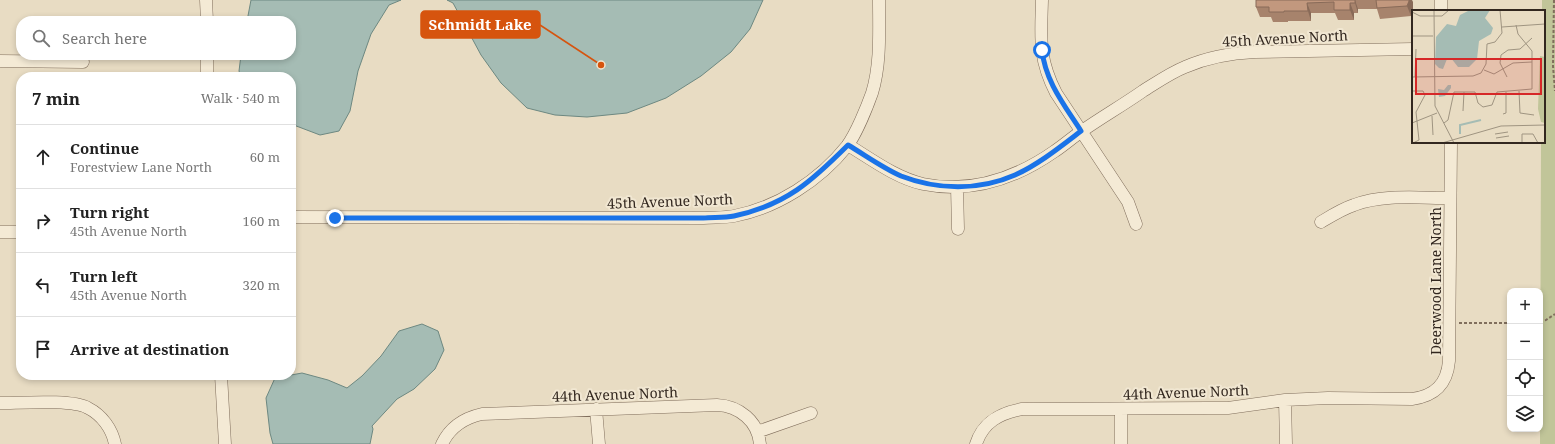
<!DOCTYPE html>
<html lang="en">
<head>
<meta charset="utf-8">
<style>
	:root { --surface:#fff; --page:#f6f6f6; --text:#222; --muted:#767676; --line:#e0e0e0 }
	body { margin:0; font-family:"Noto Serif",serif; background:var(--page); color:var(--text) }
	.controls { position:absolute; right:12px; bottom:12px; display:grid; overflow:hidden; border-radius:8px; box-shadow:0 2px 6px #0003 }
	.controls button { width:36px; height:36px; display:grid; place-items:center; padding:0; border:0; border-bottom:1px solid var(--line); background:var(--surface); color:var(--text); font:20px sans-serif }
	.stop { position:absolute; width:12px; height:12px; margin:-9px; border:3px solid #1a73e8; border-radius:50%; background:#fff }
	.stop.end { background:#1a73e8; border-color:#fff; box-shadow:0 1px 4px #0008 }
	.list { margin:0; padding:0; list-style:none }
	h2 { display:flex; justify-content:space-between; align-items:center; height:52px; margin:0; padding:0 16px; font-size:17px }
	h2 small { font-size:13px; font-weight:400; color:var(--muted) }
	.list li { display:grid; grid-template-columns:26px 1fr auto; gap:12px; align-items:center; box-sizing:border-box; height:64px; padding:0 16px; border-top:1px solid var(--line) }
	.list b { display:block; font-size:15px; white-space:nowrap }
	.list p { margin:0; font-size:13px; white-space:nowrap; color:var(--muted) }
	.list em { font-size:13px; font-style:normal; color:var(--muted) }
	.icon { flex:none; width:22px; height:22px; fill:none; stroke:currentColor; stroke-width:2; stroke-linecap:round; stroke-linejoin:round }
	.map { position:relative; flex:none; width:1555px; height:444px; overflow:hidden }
	.search { position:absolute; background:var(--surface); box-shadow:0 2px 6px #0003; left:16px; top:16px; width:280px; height:44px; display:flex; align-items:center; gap:10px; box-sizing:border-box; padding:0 14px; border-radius:16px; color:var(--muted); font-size:15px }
	.panel { position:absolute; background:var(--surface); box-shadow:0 2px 6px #0003; left:16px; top:72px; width:280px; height:308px; border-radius:16px }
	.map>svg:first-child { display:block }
	.green { fill:#c1c599 }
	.water { fill:#a5bcb4; stroke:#6d8881 }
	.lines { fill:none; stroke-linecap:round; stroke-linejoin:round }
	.minor-casing { stroke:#806e5c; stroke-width:13 }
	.path { stroke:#806e5c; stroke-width:2; stroke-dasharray:3 2; stroke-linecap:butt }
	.minor { stroke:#f4ead5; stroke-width:12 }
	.wall { fill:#a7836c }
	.shaded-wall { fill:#886a58 }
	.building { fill:#c2987e; stroke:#886a58 }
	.route { stroke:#1a73e8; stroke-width:5 }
	.labels { text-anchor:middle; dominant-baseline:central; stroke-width:4; stroke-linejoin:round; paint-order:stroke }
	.street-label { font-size:14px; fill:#32271f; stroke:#f1e7d2 }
	.inset-river { fill:none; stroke:#a5bcb4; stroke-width:2 }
	.inset-road { fill:none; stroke:#9f9481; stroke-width:1 }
	.view { fill:#d62828; fill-opacity:0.15; stroke:#d62828; stroke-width:2 }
	.inset-edge { fill:none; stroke:#32271f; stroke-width:2 }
	.leader { fill:none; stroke:#d6540e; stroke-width:1.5 }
	.callout-dot { fill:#d6540e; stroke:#f1e7d2; stroke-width:1.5 }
	.callout { fill:#d6540e; stroke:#d6540e; stroke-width:1.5 }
	.callout-label { font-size:15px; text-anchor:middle; font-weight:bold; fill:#fff }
</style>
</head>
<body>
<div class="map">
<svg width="1555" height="444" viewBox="0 0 1555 444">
	<rect width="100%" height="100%" fill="#e8dcc3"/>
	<path class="green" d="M1542 0H1555V444H1540L1541 142H1544V11H1542Z"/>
	<path class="water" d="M251 0H401L389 5 371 34 358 71 350 111 339 131 320 135 291 124V77H241L239 71 241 55H291V21H247Z
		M447 0H763L750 29 731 52 701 76 666 98 627 113 587 117 555 115 527 108 501 83 481 55 453 3Z
		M422 324 438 331 444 350 435 369 414 389 397 399 372 426 373 429 370 444H273L270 433 266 398 275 378 302 373 328 380 347 388 362 376 381 356 399 331Z"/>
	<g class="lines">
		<defs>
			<path id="minor" d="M206 0 207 21
				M1042 0C1041 38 1038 58 1056 93L1128 202 1136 224
				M1441 11V0
				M207 55V77
				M0 61 83 62
				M848 145C871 159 896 178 923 184 972 194 1015 179 1055 151 1064 145 1073 137 1082 131 1102 117 1123 105 1143 91 1156 83 1170 73 1185 67 1208 57 1231 53 1255 52L1413 49
				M957 187 958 229
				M291 217 703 218C713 217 724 218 734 216 777 208 820 180 847 146 856 134 867 107 872 93 881 64 879 31 879 0
				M1321 222C1331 216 1342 209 1354 205 1384 194 1418 198 1450 198
				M0 232H21
				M221 375 225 444
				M1285 400 1286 444
				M0 403C20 403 72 399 88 408 102 415 112 429 115 444
				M596 409 599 444
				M1121 409V444
				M757 432 811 413
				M442 444C450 427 464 418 482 414L717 405C739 406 758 421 760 444
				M976 444C983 422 1000 413 1022 409L1208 408H1228L1285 400 1328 398 1412 399C1435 396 1447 384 1449 361L1451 142"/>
		</defs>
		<use href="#minor" class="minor-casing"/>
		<path class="path" d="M1554 0 1553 66 1555 91
			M1540 321 1546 320 1555 314
			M1459 323H1510"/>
		<use href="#minor" class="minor"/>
	</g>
	<path class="wall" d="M1256 0H1412L1413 11 1411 16 1380 19 1377 9H1358V13H1354V20H1338L1335 13H1311V21H1288V22H1273L1271 17H1260L1256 7Z"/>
	<path class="shaded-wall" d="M1355 0 1358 9V13L1355 3Z
		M1409 0H1412L1413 2V11L1411 16 1407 6Z
		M1307 3 1311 13V21L1308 11Z
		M1350 3 1354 13V20L1350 10Z"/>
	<path class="building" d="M1256 0H1355V3H1350V10H1334V2L1307 3 1308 11H1284V12H1269V7H1256Z
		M1376 0H1409V1L1407 6 1377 8Z"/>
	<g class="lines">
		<path class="route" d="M335 218H703C713 217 724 218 734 216 786 205 812 181 848 145 865 155 883 168 901 176 937 190 979 191 1015 175 1039 164 1060 147 1081 131 1065 106 1045 81 1042 50"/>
	</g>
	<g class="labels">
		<g class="street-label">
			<text transform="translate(1285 38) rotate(-3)">45th Avenue North</text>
			<text transform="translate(670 201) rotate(-2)">45th Avenue North</text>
			<text transform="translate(1435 281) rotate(-90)">Deerwood Lane North</text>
			<text transform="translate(1186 392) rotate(-2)">44th Avenue North</text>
			<text transform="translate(615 394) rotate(-2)">44th Avenue North</text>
		</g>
	</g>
	<g transform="translate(1412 10)">
		<rect width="133" height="133" fill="#e8dcc3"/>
		<path d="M128 46 133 47V113L129 112 126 99Z" fill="#c1c599"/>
		<path d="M58 0H78L73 8 81 18 79 24 67 31 65 49 57 57H46L39 48 35 49 31 59 27 58 23 54 24 27 35 14 44 16 48 5ZM36 75H39V78L33 86 27 87 26 79 32 80Z" fill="#a5bcb4"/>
		<path class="inset-river" d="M48 124V115L69 110"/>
		<path class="inset-road" d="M22 0 23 96 42 133M0 2 8 6H30L37 0M90 17 133 14M0 26H21M72 60 82 64 101 53 120 52M0 67 61 66 69 63 74 54 75 34 83 32 90 23 88 0M3 67 4 39M95 67 88 53 89 45 96 40 108 39 120 28M0 81H11L13 85 4 102 7 130 1 133M107 81 108 103 122 105M51 101 52 82M91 104 94 103V82M20 106 21 125M0 113 25 103M32 113 36 110 42 82H63L66 93 71 97 80 95 85 82 120 79V41L106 24 104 15M83 124 96 122M84 128 97 126M30 133 89 116 133 115M110 133V124H121L126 133"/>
		<path class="view" d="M4 49H129V84H4Z"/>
		<rect width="133" height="133" class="inset-edge"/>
	</g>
	<path class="leader" d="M601 65L540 25"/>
	<circle class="callout-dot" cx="601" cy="65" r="4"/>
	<rect class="callout" x="421" y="11" width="119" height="27" rx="4"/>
	<g class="callout-label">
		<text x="480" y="30">Schmidt Lake</text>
	</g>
</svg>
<div class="controls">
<button>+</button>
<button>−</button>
<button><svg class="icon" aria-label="locate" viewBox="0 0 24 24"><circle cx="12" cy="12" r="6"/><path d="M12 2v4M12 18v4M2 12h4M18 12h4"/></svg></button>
<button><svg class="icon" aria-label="layers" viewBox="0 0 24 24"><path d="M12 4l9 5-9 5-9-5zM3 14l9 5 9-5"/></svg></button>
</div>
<div class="stop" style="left:1042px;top:50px"></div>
<div class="stop end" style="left:335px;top:218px"></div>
<div class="search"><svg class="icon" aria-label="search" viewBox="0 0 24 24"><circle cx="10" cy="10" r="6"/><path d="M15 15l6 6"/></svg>Search here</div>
<section class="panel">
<h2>7 min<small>Walk · 540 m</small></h2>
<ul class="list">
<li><svg class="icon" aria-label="ahead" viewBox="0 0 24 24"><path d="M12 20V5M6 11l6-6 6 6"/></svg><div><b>Continue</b><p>Forestview Lane North</p></div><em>60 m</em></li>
<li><svg class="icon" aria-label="right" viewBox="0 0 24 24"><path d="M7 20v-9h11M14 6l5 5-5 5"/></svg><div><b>Turn right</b><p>45th Avenue North</p></div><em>160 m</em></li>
<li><svg class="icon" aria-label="left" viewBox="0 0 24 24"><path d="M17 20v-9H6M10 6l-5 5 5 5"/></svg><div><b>Turn left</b><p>45th Avenue North</p></div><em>320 m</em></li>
<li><svg class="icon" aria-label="arrive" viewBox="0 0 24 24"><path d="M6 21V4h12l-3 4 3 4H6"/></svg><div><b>Arrive at destination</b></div></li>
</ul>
</section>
</div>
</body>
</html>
